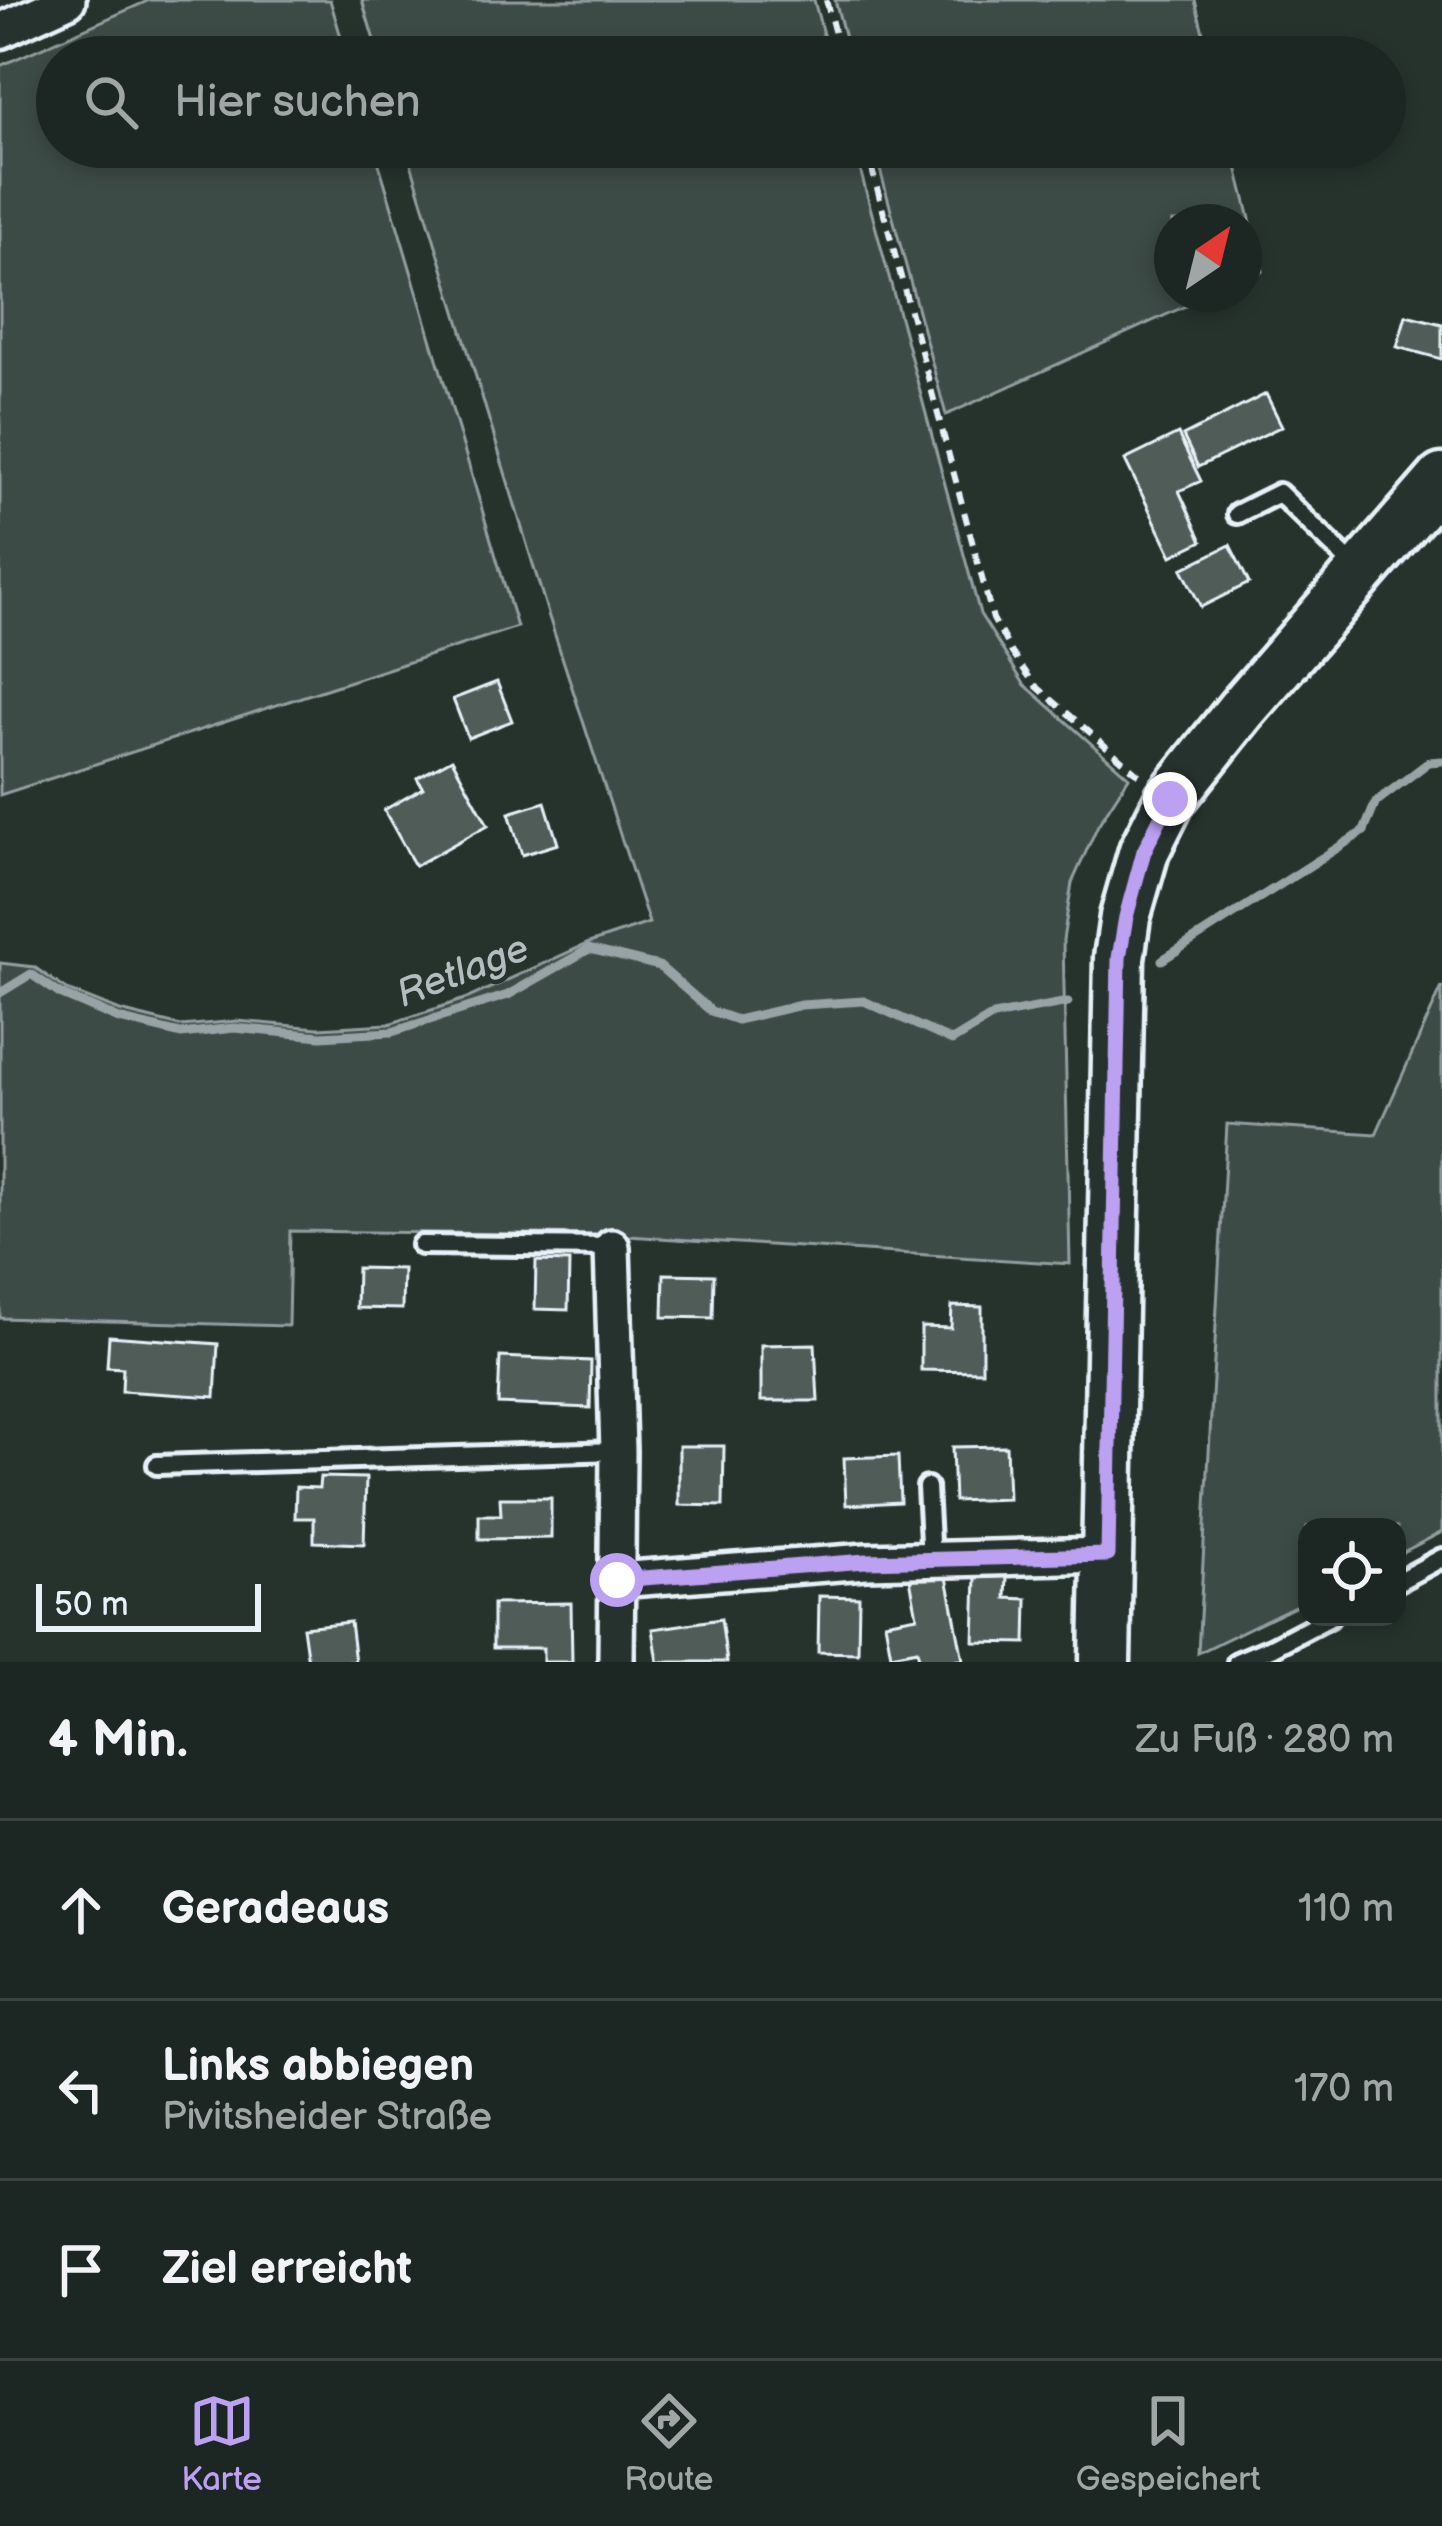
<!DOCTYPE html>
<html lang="de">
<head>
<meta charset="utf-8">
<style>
	:root { --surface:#1c2622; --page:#29322f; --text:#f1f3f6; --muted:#a0a5a5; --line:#3a4340; --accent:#bca0f2 }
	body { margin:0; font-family:"Balsamiq Sans",sans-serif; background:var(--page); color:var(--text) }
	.controls { position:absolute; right:36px; bottom:36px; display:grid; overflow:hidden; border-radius:24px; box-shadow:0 6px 18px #0003 }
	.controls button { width:108px; height:108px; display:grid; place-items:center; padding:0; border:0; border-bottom:3px solid var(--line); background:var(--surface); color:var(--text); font:60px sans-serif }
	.compass { position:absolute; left:1154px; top:204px; width:108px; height:108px; border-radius:50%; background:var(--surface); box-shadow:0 6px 18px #0003; rotate:35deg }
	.scale { position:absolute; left:36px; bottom:30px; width:225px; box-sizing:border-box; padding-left:12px; border:6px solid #e8f1f8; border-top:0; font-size:33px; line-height:42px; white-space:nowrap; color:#e8f1f8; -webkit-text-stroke:9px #26332d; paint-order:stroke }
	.stop { position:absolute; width:36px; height:36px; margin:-27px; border:9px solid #bca0f2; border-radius:50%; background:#fff }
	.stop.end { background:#bca0f2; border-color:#fff; box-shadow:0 3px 12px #0008 }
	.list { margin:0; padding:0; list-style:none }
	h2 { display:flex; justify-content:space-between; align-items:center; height:156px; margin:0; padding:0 48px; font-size:51px }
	h2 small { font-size:39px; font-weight:400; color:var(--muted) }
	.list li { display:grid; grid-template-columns:78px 1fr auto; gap:36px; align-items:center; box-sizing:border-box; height:180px; padding:0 48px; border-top:3px solid var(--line) }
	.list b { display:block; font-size:45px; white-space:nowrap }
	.list p { margin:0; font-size:39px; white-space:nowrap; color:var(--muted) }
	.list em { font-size:39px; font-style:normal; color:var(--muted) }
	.icon { flex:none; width:66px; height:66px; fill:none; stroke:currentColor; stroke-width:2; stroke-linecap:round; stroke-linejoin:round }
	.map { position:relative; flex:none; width:1442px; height:1662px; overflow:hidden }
	.search { position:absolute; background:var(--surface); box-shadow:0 6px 18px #0003; left:36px; right:36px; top:36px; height:132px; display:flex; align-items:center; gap:30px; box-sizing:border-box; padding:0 42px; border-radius:66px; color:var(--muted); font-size:45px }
	.sheet { height:696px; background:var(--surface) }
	nav { display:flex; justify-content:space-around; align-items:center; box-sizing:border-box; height:168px; border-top:3px solid var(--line); background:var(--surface); font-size:33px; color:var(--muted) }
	nav a { display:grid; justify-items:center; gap:6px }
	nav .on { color:var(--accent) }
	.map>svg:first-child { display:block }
	.green { fill:#3e4b47; stroke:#939ea0; stroke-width:3 }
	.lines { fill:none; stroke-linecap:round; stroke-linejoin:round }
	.stream { stroke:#98a3a5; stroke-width:9 }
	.building { fill:#505c59; stroke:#e8f1f8; stroke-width:3 }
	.lane-casing { stroke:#e8f1f8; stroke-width:26 }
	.street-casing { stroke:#e8f1f8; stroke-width:42 }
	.secondary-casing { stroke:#e8f1f8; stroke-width:57 }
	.path { stroke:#e8f1f8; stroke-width:6; stroke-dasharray:12 9; stroke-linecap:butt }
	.lane { stroke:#26332d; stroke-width:16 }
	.street { stroke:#26332d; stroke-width:33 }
	.secondary { stroke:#26332d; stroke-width:48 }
	.route { stroke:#bca0f2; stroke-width:15 }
	.labels { text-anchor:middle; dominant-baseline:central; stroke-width:9; stroke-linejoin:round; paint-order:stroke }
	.water-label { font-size:39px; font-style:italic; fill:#b3bdc0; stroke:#26332d }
</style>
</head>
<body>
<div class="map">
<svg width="1442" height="1662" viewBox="0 0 1442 1662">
	<rect width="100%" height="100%" fill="#26332d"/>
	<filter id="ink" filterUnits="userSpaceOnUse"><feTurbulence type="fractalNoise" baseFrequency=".00833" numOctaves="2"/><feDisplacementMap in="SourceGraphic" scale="24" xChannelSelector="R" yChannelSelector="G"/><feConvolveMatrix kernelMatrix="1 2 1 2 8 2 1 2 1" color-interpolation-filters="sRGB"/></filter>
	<g filter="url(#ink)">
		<path class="green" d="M150 0H330L347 57H57V147H374L517 627 0 795V66Z
			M362 0H814L829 57H379Z
			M835 0H1195L1209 57H850Z
			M406 147H854L980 614 1024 684 1129 777 1098 825 1072 883 1063 940 1070 1264 612 1235 290 1231 288 1326 0 1318V963L34 967 67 990 120 1011 181 1026 237 1021 318 1028 389 1024 468 998 589 943 649 923 549 617Z
			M874 147H1232L1263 271 1244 279V222H1172V294H1212L946 415Z
			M1442 987V1532L1397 1555V1527H1307V1600L1198 1653 1227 1124 1376 1134Z"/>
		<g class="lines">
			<path class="stream" d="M1162 960 1364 831 1376 802 1429 762 1442 761
				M0 993 31 974 60 994 119 1019 181 1034 234 1028 321 1036 392 1032 508 995 589 949 659 966 711 1011 737 1020 801 1005 864 1001 952 1041 993 1016 1068 1002"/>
		</g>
		<path class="building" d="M1406 315 1442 324V359L1397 347Z
			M1266 394 1282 426 1198 467 1183 436Z
			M1178 434 1201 481 1179 491 1202 541 1172 556 1125 460Z
			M1230 545 1249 583 1201 607 1182 569Z
			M497 682 512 721 468 738 453 699Z
			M452 759 488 825 415 866 384 810 423 788 417 778Z
			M545 802 558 844 522 855 509 813Z
			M536 1261 569 1262 568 1310 535 1309Z
			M357 1268 403 1269 402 1309 356 1308Z
			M664 1274 714 1275 713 1318 663 1317Z
			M952 1306 982 1307V1371L921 1370V1327L951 1328Z
			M109 1336 218 1344 215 1397 122 1391 123 1368 107 1367Z
			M815 1344 818 1401H761V1345Z
			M500 1357 591 1361 590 1408 498 1404Z
			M679 1446H724L723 1506 679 1505Z
			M1006 1446 1008 1499 954 1501 952 1447Z
			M898 1456 900 1502 846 1505 844 1458Z
			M320 1477 366 1478 364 1544 314 1542V1518H295L296 1487 319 1488Z
			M500 1498H551V1538L479 1539V1515H501Z
			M946 1572 963 1660 920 1662 917 1650 891 1655 885 1622 917 1616 910 1579Z
			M976 1575 1007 1576 1006 1598 1027 1599 1026 1643 974 1642Z
			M819 1596 859 1597 858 1653 818 1652Z
			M571 1603 572 1662H543V1648H493V1604Z
			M721 1619 727 1662H658L653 1629Z
			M350 1622 355 1662H308L303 1627Z"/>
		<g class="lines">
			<defs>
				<path id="lane" d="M1237 514 1279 493 1357 569
					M421 1245 612 1247
					M157 1465 618 1451
					M927 1487 931 1560
					M1397 1582 1442 1558
					M1237 1662 1273 1647 1330 1617"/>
				<path id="street" d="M0 31 68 0
					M612 1247 618 1451 616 1662
					M617 1580 866 1561 1108 1555"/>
				<path id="secondary" d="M1105 1662 1119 958 1125 917 1144 851 1170 799 1241 710 1442 479"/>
			</defs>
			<use href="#lane" class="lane-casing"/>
			<use href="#street" class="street-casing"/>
			<use href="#secondary" class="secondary-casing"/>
			<path class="path" d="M826 0 841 57
				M866 147 993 619 1012 653 1035 685 1139 775"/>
			<use href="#lane" class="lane"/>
			<use href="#street" class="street"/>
			<use href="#secondary" class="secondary"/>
		</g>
	</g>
	<g class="lines" filter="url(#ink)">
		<path class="route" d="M617 1580 866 1561 1108 1555 1119 958 1126 917 1144 851 1170 799"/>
	</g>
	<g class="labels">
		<g class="water-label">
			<text transform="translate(463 972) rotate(-21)">Retlage</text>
		</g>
	</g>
</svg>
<div class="controls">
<button><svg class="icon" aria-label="locate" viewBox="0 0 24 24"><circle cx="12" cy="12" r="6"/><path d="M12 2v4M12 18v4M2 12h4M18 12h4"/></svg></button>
</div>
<svg class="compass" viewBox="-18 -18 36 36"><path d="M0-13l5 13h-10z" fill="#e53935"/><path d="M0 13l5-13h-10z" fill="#a0a5a5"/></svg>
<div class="scale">50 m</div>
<div class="stop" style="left:617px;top:1580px"></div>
<div class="stop end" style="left:1170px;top:799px"></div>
<div class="search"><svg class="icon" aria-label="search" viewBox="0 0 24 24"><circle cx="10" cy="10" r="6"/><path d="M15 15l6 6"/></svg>Hier suchen</div>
</div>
<section class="sheet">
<h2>4 Min.<small>Zu Fuß · 280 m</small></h2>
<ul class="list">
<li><svg class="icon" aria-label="ahead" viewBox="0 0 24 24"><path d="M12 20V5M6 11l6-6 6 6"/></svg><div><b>Geradeaus</b></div><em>110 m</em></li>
<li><svg class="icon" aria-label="left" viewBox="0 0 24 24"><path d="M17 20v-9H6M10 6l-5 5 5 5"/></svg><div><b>Links abbiegen</b><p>Pivitsheider Straße</p></div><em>170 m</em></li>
<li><svg class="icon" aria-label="arrive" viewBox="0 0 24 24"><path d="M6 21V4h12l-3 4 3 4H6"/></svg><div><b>Ziel erreicht</b></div></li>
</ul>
</section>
<nav>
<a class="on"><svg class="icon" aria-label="map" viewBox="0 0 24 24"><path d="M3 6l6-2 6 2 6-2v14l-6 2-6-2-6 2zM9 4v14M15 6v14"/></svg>Karte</a>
<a><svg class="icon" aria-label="directions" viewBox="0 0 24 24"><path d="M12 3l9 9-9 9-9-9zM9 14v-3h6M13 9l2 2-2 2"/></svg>Route</a>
<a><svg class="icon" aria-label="saved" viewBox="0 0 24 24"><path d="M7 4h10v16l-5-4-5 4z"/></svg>Gespeichert</a>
</nav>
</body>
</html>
